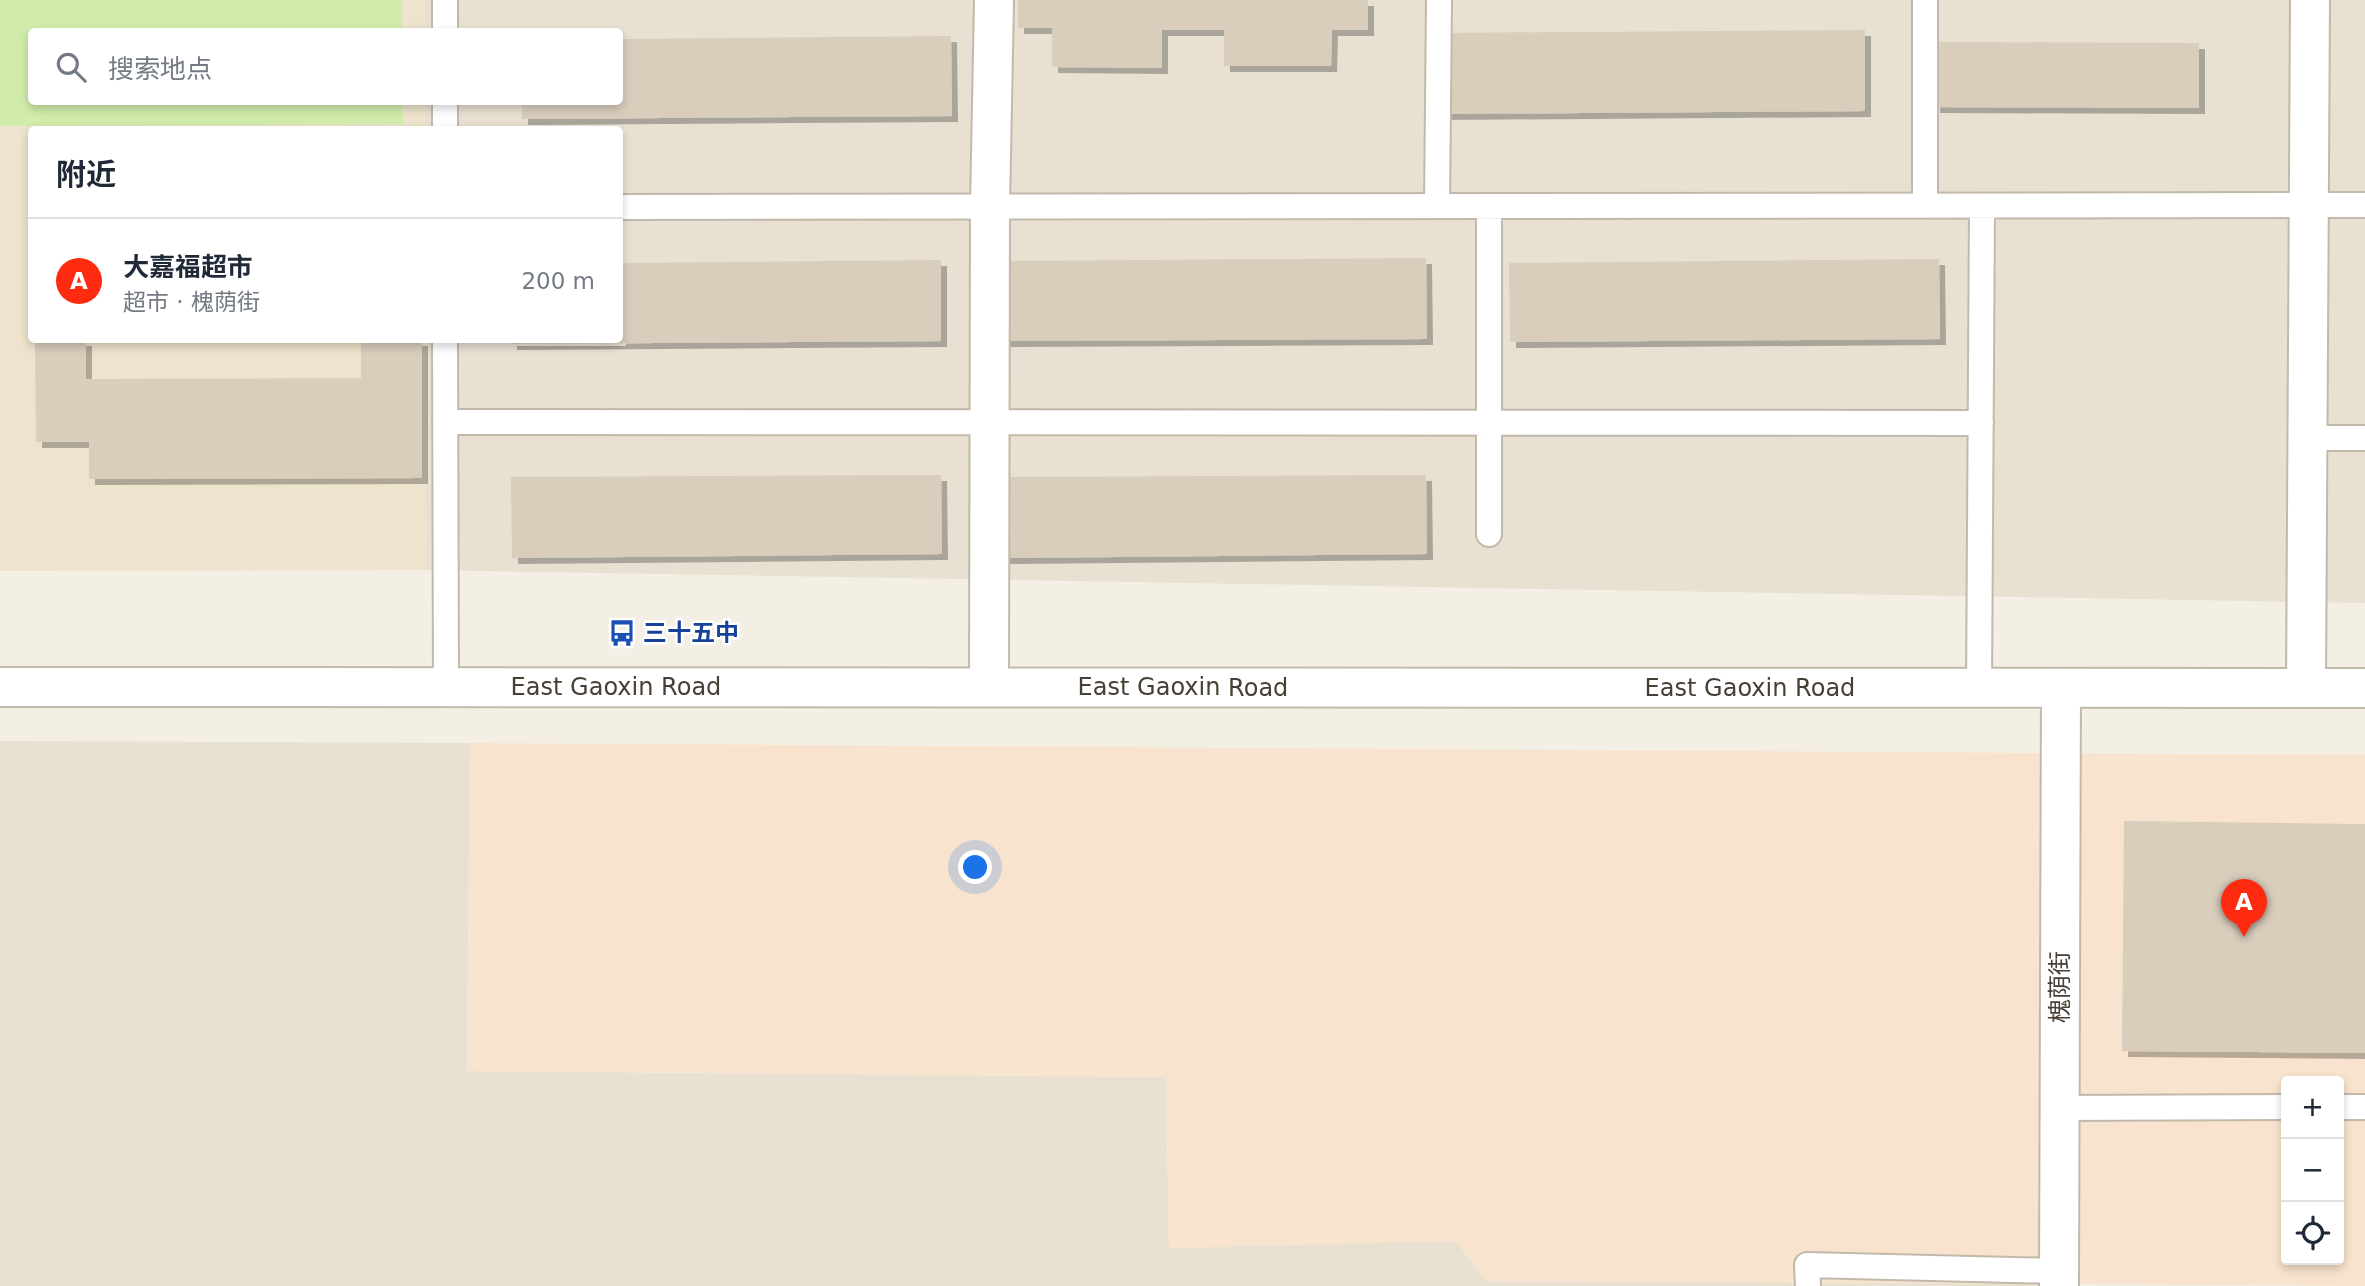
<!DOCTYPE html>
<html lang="zh">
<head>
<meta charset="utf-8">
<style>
	:root { --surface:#fff; --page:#f2f2f3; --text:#1f2937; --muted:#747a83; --line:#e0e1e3; --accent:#ff2b11 }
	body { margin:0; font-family:"DejaVu Sans","Noto Sans SC",sans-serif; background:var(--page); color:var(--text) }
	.controls { position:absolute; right:21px; bottom:21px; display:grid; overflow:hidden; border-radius:7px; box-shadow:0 4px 10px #0003 }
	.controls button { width:63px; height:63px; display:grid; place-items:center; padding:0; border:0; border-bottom:2px solid var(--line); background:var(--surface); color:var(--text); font:35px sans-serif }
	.you { position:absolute; left:976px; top:868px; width:24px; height:24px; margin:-18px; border:5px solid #fff; border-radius:50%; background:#1a73e8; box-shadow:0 0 0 10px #1a73e833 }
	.badge { display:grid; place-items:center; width:46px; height:46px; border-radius:50%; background:var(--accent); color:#fff; font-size:23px; font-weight:700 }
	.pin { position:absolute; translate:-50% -58px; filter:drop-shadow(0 2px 4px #0008) }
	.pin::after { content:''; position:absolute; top:37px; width:24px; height:21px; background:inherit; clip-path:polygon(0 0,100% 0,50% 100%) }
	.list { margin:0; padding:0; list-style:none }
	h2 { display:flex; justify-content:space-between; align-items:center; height:91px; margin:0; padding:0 28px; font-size:30px }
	h2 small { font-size:23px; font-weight:400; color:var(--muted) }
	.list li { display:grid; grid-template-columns:46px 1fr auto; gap:21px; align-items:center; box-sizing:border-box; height:126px; padding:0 28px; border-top:2px solid var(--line) }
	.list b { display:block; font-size:26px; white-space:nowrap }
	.list p { margin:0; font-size:23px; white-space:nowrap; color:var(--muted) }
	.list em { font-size:23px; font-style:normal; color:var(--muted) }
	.icon { flex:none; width:38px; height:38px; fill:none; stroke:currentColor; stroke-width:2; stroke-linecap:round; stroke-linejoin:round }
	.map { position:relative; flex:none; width:2365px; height:1286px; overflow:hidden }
	.search { position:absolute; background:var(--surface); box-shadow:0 4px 10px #0003; left:28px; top:28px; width:595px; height:77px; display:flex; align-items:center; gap:18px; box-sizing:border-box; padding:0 24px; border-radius:7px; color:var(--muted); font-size:26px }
	.panel { position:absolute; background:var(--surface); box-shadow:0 4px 10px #0003; left:28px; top:126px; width:595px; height:217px; border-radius:7px }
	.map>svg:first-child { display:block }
	.residential { fill:#e8e1d2 }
	.commercial { fill:#f8e4ce; fill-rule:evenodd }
	.education { fill:#eee4cd }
	.green { fill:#d1ecaa }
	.building { fill:#d9cdbc; filter:url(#shadow) }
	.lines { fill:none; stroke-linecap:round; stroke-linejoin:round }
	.service-casing { stroke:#c3b9aa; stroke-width:28 }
	.minor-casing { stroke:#c3b9aa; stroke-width:42 }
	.tertiary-casing { stroke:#c3b9aa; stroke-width:42 }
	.service { stroke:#fff; stroke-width:24 }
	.minor { stroke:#fff; stroke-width:38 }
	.tertiary { stroke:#fff; stroke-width:38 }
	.labels { text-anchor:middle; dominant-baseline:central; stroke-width:5; stroke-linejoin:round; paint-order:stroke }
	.transit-label { font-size:24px; font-weight:bold; fill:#164399; stroke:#fff; text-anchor:start }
	.street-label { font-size:24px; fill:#473f34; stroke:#fff }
</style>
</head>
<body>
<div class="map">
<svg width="2365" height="1286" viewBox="0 0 2365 1286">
	<defs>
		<filter id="shadow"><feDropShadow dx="6" dy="6" stdDeviation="0" flood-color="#0004"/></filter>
	</defs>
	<rect width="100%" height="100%" fill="#f4efe5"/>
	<path class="residential" d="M424 0H2365V603L426 570 425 340H620V130L425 129V102H620V32L424 31Z
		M0 741 470 743 467 1071 1166 1077 1169 1248 1456 1240 1485 1281 2066 1283V1286H0Z"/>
	<path class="commercial" d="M470 743 2365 755V1286L1485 1281 1456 1241 1169 1248 1166 1077 467 1071ZM2286 1081H2339V1260H2286Z"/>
	<path class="education" d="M0 0H425V31L32 32V102H425V129L32 130V340H426V570L0 571Z"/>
	<path class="green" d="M0 0H402V31L32 32V102H402L403 124 0 126Z"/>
	<path class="building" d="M1018 0H1368V30H1332L1331 66H1224V30H1162V68L1052 67V28H1018Z
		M1865 30V111L1435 114V33Z
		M951 36 952 116 522 119V102H620V39Z
		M1934 42 2199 43V108L1934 107Z
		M1426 258 1427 339 996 341V261Z
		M1939 259 1940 339 1510 342 1509 263Z
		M941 260V341L511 344V340H620V263Z
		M35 340H86V379L361 378V340H422V478L89 479V442H36Z
		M941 475 942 554 512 558 511 477Z
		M1426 475 1427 554 996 558V477Z
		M2124 821 2365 824V1053L2122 1051Z"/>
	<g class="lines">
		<defs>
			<path id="service" d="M445 0V32
				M1925 0V206
				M445 102V130
				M1437 206 1439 0
				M1489 206V534
				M620 207 2365 205
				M445 340 446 687
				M445 422 1981 423
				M2306 438H2365
				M1979 689 1982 206
				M2339 1107H2365
				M2059 1108 2286 1107
				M1808 1286 1807 1265 2059 1271"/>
			<path id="minor" d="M989 687 990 207 994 0
				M2306 688 2310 0
				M2059 1286 2061 688"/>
			<g id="tertiary">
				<path id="s1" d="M0 687 2365 688"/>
			</g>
		</defs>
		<use href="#service" class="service-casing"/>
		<use href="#minor" class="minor-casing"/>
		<use href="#tertiary" class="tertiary-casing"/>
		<use href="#service" class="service"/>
		<use href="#minor" class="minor"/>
		<use href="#tertiary" class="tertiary"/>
	</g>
	<defs>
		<symbol id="bus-bare" viewBox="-9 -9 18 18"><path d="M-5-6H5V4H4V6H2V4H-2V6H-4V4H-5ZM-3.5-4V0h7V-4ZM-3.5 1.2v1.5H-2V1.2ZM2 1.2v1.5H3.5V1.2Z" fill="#1a4fb4" stroke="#fff" stroke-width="2.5" paint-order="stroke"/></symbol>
	</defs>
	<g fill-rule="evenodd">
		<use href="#bus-bare" x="603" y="614" width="38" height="38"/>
	</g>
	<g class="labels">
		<g class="transit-label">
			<text x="643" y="633">三十五中</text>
		</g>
		<g class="street-label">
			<text stroke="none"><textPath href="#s1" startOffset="616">East Gaoxin Road</textPath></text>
			<text stroke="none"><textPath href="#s1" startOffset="1183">East Gaoxin Road</textPath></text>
			<text stroke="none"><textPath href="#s1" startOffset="1750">East Gaoxin Road</textPath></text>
			<text transform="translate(2060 987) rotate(-90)">槐荫街</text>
		</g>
	</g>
</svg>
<div class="controls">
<button>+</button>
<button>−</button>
<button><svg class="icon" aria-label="locate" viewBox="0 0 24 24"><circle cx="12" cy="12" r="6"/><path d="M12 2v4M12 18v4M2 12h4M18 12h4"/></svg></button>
</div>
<div class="you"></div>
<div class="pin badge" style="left:2244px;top:937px">A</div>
<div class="search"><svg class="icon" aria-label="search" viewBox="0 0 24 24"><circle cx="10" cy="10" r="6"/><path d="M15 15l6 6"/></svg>搜索地点</div>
<section class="panel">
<h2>附近<small></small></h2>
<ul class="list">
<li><span class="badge">A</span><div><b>大嘉福超市</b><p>超市 · 槐荫街</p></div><em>200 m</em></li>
</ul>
</section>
</div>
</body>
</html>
